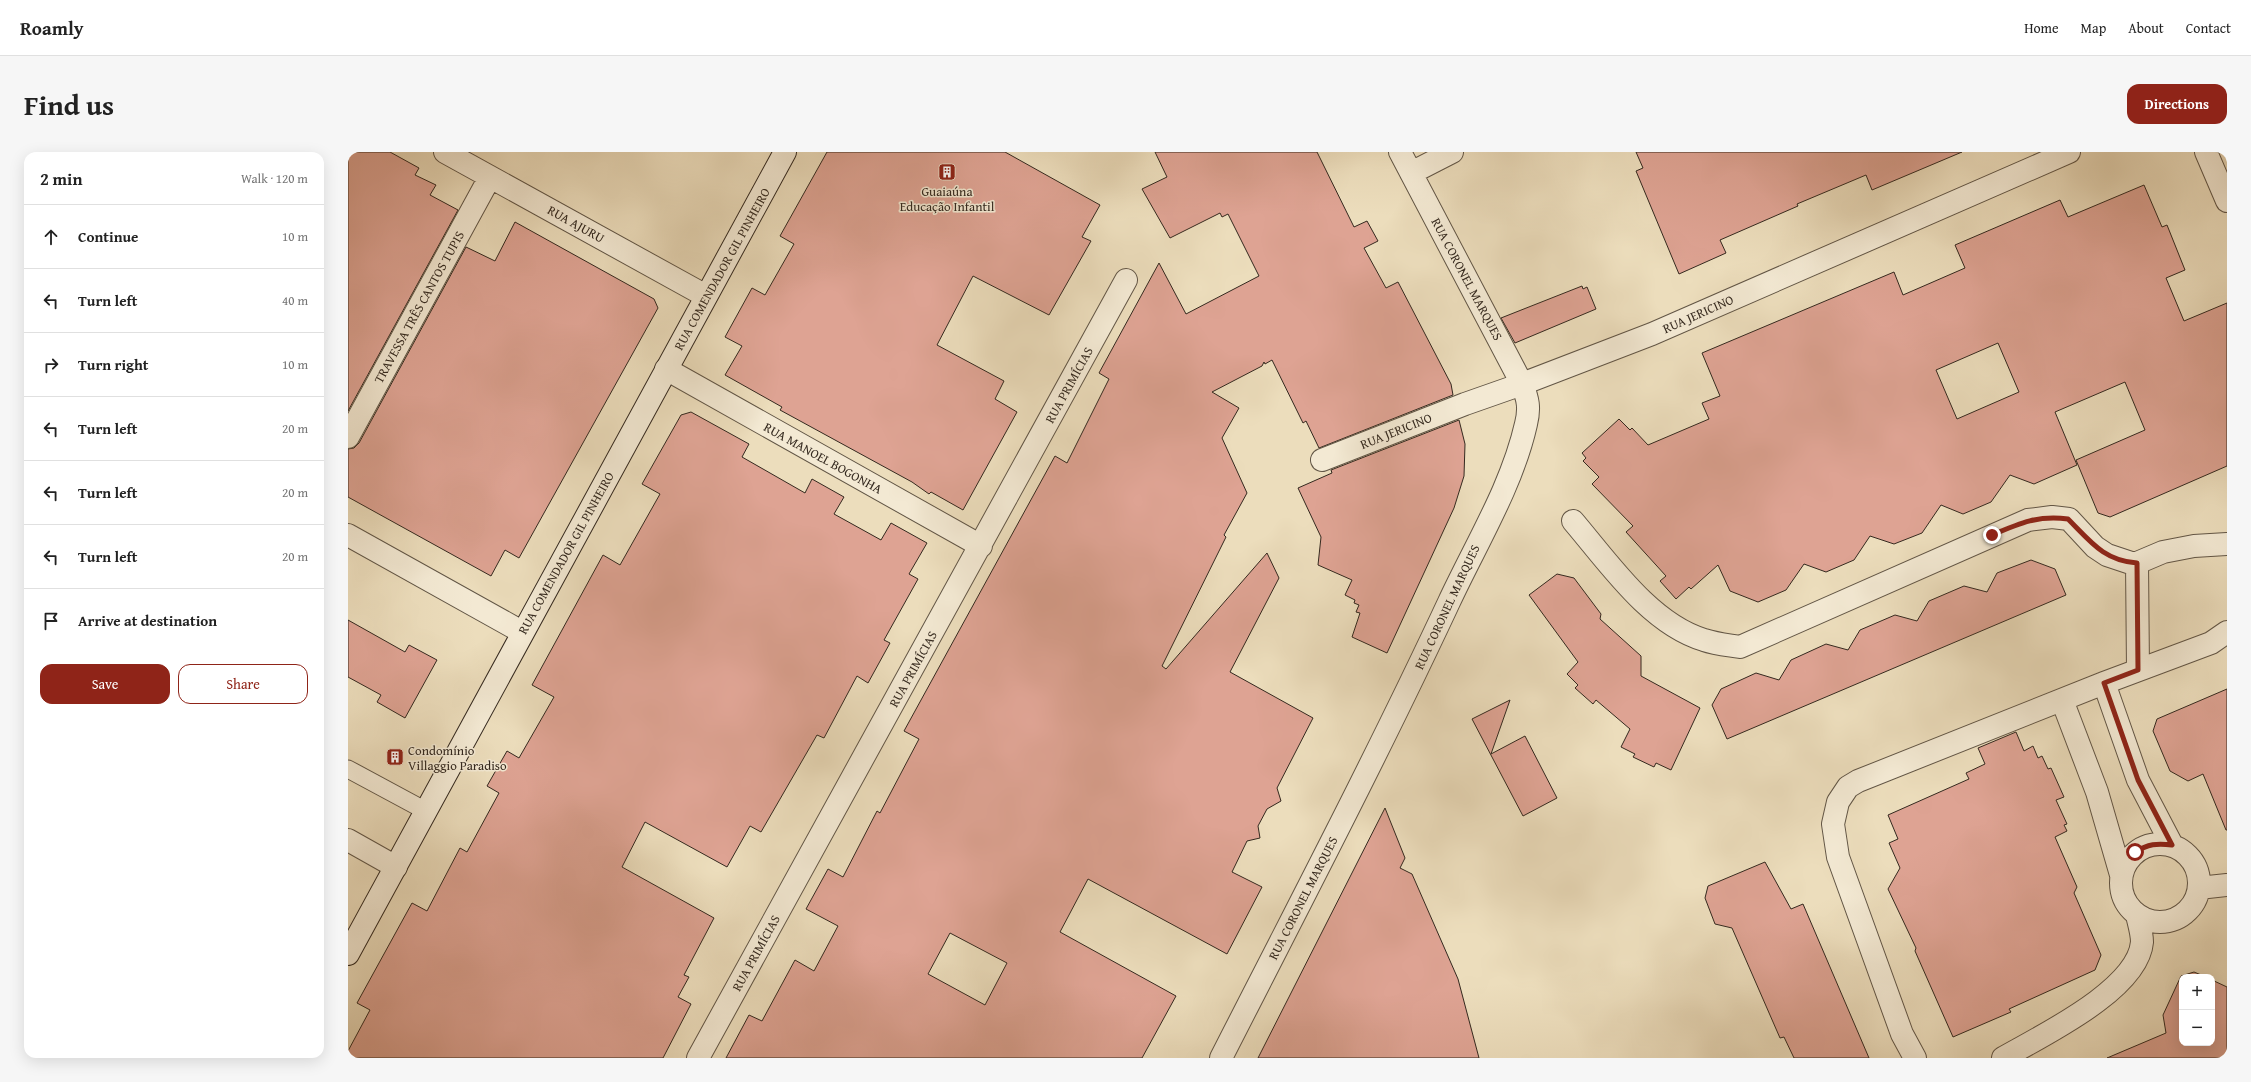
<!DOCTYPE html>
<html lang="en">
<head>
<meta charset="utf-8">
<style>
	:root { --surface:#fff; --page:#f6f6f6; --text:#222; --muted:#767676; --line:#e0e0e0; --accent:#8f2418 }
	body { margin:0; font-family:"Gentium Book Plus",serif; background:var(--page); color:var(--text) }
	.controls { position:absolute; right:12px; bottom:12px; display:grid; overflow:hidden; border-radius:8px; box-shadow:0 4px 16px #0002 }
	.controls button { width:36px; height:36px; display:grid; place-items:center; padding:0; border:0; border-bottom:1px solid var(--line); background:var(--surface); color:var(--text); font:20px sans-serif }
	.stop { position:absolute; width:12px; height:12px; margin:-9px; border:3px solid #8f2418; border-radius:50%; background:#fff }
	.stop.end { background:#8f2418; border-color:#fff; box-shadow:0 1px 4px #0008 }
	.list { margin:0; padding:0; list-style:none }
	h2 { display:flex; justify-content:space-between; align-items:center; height:52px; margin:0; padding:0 16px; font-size:17px }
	h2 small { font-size:13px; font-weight:400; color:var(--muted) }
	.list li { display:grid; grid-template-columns:26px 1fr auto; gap:12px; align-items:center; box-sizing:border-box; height:64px; padding:0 16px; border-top:1px solid var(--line) }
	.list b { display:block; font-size:15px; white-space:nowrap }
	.list em { font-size:13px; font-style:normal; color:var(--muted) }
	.actions { display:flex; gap:8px; padding:12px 16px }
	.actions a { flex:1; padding:9px 0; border:1px solid var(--accent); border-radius:12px; text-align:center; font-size:14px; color:var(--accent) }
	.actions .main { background:var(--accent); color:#fff }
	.icon { flex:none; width:22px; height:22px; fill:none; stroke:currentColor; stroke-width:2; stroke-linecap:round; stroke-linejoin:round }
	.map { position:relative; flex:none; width:1879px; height:906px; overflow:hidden; border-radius:12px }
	header { display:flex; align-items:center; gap:24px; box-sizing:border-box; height:56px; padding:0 20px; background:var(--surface); border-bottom:1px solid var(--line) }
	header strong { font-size:19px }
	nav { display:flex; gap:22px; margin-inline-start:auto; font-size:14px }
	.intro { display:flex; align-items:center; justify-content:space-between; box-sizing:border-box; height:96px; padding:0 24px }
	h1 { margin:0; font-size:28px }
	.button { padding:10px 18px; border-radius:12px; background:var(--accent); color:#fff; font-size:14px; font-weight:700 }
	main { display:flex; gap:24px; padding:0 24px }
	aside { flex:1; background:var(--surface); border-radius:12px; box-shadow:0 4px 16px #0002 }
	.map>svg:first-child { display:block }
	.building { fill:#dea393; stroke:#34291f; fill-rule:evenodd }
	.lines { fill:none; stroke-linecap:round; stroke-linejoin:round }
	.lane-casing { stroke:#625646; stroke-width:19 }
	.street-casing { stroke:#625646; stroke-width:24 }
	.secondary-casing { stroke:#34291f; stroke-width:24 }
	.lane { stroke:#f3e9d3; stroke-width:17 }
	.street { stroke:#f3e9d3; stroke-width:22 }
	.secondary { stroke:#f3e9d3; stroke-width:22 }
	.route { stroke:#8f2418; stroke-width:5 }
	.labels { text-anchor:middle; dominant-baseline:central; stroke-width:3; stroke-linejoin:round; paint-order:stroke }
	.poi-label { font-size:13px; fill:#34291f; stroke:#f3e9d3 }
	.street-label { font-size:13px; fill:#34291f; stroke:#f3e9d3 }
</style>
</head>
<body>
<header>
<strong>Roamly</strong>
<nav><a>Home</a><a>Map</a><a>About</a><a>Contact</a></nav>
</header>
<div class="intro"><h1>Find us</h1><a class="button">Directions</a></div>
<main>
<aside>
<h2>2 min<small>Walk · 120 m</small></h2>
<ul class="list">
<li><svg class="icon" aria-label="ahead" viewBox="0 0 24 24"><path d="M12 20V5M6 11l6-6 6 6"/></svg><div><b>Continue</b></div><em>10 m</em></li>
<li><svg class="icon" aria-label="left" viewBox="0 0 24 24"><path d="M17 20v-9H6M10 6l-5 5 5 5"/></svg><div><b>Turn left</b></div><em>40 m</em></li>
<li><svg class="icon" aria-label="right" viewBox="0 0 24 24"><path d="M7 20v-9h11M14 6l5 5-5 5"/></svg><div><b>Turn right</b></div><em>10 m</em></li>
<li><svg class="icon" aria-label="left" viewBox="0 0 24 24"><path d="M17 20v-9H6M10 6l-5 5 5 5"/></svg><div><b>Turn left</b></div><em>20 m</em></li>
<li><svg class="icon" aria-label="left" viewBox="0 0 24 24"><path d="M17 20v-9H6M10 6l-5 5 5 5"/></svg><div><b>Turn left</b></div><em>20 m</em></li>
<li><svg class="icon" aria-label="left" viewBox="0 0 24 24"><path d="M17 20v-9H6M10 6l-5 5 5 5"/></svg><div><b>Turn left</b></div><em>20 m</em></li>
<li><svg class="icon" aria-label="arrive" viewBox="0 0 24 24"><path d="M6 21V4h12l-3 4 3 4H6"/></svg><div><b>Arrive at destination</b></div></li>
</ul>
<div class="actions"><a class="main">Save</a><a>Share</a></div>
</aside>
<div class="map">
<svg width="1879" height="906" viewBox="0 0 1879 906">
	<rect width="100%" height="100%" fill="#ecddbc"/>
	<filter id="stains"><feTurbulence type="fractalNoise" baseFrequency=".005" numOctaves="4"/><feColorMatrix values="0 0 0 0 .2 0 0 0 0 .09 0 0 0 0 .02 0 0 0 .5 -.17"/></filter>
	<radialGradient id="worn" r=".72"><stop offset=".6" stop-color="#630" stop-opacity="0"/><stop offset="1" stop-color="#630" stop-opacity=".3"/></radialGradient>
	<path class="building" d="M0 0H42L71 16 67 23 88 33 82 43 110 58 0 259Z
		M479 0H657L752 53 734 85 743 89 701 163 625 124 589 193 656 229 647 247 669 260 615 358 583 340 581 342 564 330 432 258 434 255 377 223 394 194 377 185 404 136 417 143 446 92 432 84Z
		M807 0H969L1006 75 1019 69 1030 89 1016 96 1038 136 1050 130 1103 232 1105 243 971 296 958 269 955 271 924 208 917 212 916 210 914 214 864 240 891 256 874 286 899 341 876 383 878 385 814 514 818 517 919 401 931 426 882 520 965 566 929 636 933 649 919 657 910 674 912 686 899 689 884 720 914 735 879 802 740 727 712 780 828 844 794 906H378L401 863 414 869 447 808 466 819 490 774 458 757 480 717 495 725 529 659 532 661 571 587 556 579 707 304 719 311 761 227 751 221 811 111 838 162 911 124 880 62 874 65 872 61 822 86 794 37 819 25ZM602 781 659 811 637 853 580 822Z
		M1288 0H1614L1524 38 1518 23 1449 52 1450 54 1372 88 1378 101 1331 122 1288 19 1295 16Z
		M1796 33 1814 75 1819 73 1837 118 1818 126 1836 169 1879 151V314L1762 365 1750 361 1728 308 1797 278 1777 230 1707 260 1729 313 1686 332 1662 323 1643 350 1615 362 1593 353 1574 381 1546 392 1522 384 1506 408 1478 420 1456 412 1438 438 1410 450 1382 439 1370 413 1343 437 1341 435 1328 447 1312 429 1318 424 1278 380 1285 374 1244 332 1251 325 1235 309 1238 306 1234 301 1271 267 1282 278 1284 276 1300 293 1361 267 1354 251 1372 244 1354 201 1546 120 1555 143 1617 116 1607 93 1712 48 1720 65ZM1650 191 1671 240 1609 267 1588 218Z
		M167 70 306 147 310 156 171 406 157 398 143 424 0 345V297L6 296 11 291 118 95 147 109Z
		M1234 134 1235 137 1239 135 1248 157 1167 191 1153 166Z
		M343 260 401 292 394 305 457 341 464 327 496 345 486 362 533 388 543 371 579 391 561 422 570 427 536 488 542 491 520 531 509 524 476 586 469 583 413 680 402 674 379 715 297 670 274 715 366 766 336 823 341 825 330 845 343 852 315 906H0V899L22 858 9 851 64 751 79 759 112 696 119 700 151 641 139 634 159 599 171 606 206 545 184 533 255 403 272 413 312 342 294 332 333 263Z
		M1111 268 1117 292 1116 324 1106 356 1039 501 1004 485 1012 461 1008 460 1011 453 1006 451 1007 448 997 443 1004 428 970 413 973 385 950 336 984 321 983 318Z
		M1683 408 1707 417 1718 443 1379 587 1364 553 1373 537 1408 521 1431 528 1443 508 1478 492 1500 498 1512 478 1547 463 1569 469 1581 449 1616 434 1639 440 1649 421Z
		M1209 422 1226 426 1253 462 1252 467 1293 504V524L1352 556 1323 618 1308 611 1306 615 1285 605 1287 602 1273 595 1282 577 1248 548 1245 552 1227 536 1230 533 1219 522 1230 510 1181 443Z
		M0 468 57 500 61 493 89 508 57 566 29 550 33 543 0 525Z
		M1879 537V678H1878L1855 622 1840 629 1822 619 1805 579 1809 567Z
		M1162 548 1143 602 1177 584 1209 646 1175 664 1124 567Z
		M1668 580 1676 599 1685 594 1690 606 1694 604 1700 617 1703 616 1716 645 1708 648 1719 672 1716 673 1719 679 1707 685 1729 735 1726 741 1753 803 1747 818 1661 857 1663 860 1605 885 1567 799 1568 796 1540 737 1552 716 1541 691 1550 687 1540 663 1621 627 1618 621 1637 612 1630 596Z
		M1037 656 1057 706 1052 716 1064 722 1110 827 1131 906H910Z
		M1417 710 1443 757 1455 752 1521 906H1446L1436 885 1432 886 1384 776 1367 772 1357 746 1360 734Z
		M1846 820 1858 825H1834V891H1864V828L1879 835V906H1759L1818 881 1815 863 1833 824Z"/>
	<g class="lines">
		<defs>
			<path id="lane" d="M0 617 78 659"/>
			<path id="street" d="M97 0 358 144
				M1858 0 1879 49
				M1063 21 1104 0
				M318 217 633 394
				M0 285 142 25
				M974 308 1117 252 1174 232 1304 182 1721 0
				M1225 369C1260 410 1302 472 1356 488 1368 492 1380 493 1392 495L1680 368 1704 365 1721 367 1747 395 1759 403 1783 411H1789L1815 400 1846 394 1879 392
				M0 383 174 480
				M1789 411 1790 518
				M1756 531 1790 628 1824 693
				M1714 548 1749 640 1773 723
				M0 688 48 715
				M1773 731a39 39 0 1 1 78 0a39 39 0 1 1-78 0Z
				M1851 736 1879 733
				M350 906 778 128
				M873 906C950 755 1029 604 1101 450 1128 392 1164 334 1178 272 1182 256 1180 247 1174 232L1052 0
				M1567 906 1554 882 1490 705 1485 672 1490 650 1500 635 1510 629 1756 531 1863 491 1879 480
				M1655 906C1693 884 1790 838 1794 790 1794 781 1791 772 1789 763"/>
			<path id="secondary" d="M0 802 437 0"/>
		</defs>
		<use href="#lane" class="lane-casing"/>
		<use href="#street" class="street-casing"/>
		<use href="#secondary" class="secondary-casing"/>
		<use href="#lane" class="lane"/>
		<use href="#street" class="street"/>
		<use href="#secondary" class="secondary"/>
	</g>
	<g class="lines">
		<path class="route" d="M1644 383C1672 371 1690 363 1720 367 1742 389 1756 409 1789 411L1790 518 1756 531 1790 628 1824 693C1809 691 1800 692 1787 700"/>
	</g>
	<defs>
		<symbol id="building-square" viewBox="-11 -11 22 22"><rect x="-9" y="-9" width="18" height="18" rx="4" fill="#8f2418" stroke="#f3e9d3"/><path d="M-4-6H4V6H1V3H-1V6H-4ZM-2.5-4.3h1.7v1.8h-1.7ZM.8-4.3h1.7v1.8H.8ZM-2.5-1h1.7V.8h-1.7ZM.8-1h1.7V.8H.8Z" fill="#fff"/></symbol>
	</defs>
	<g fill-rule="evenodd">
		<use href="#building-square" x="589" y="10" width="20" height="20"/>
		<use href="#building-square" x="37" y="595" width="20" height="20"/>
	</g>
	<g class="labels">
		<g class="poi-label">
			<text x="599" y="39">Guaiaúna<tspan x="599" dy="15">Educação Infantil</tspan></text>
			<text x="60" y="598" text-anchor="start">Condomínio<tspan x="60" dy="15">Villaggio Paradiso</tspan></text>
		</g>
		<g class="street-label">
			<text transform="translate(228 72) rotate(29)">RUA AJURU</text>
			<text transform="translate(374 117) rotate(-61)">RUA COMENDADOR GIL PINHEIRO</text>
			<text transform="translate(1119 127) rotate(62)">RUA CORONEL MARQUES</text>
			<text transform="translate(71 155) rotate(-61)">TRAVESSA TRÊS CANTOS TUPIS</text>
			<text transform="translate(1350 162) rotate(-24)">RUA JERICINO</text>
			<text transform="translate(721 233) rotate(-61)">RUA PRIMÍCIAS</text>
			<text transform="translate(1048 279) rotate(-22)">RUA JERICINO</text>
			<text transform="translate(475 306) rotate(29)">RUA MANOEL BOGONHA</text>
			<text transform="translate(218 401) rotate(-61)">RUA COMENDADOR GIL PINHEIRO</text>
			<text transform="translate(1099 455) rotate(-65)">RUA CORONEL MARQUES</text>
			<text transform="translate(565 517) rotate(-61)">RUA PRIMÍCIAS</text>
			<text transform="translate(955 746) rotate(-63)">RUA CORONEL MARQUES</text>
			<text transform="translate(408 801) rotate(-61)">RUA PRIMÍCIAS</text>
		</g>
	</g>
	<rect width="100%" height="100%" filter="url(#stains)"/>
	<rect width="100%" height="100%" fill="url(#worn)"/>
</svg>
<div class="controls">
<button>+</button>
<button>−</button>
</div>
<div class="stop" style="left:1787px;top:700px"></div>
<div class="stop end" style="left:1644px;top:383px"></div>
</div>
</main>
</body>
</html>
